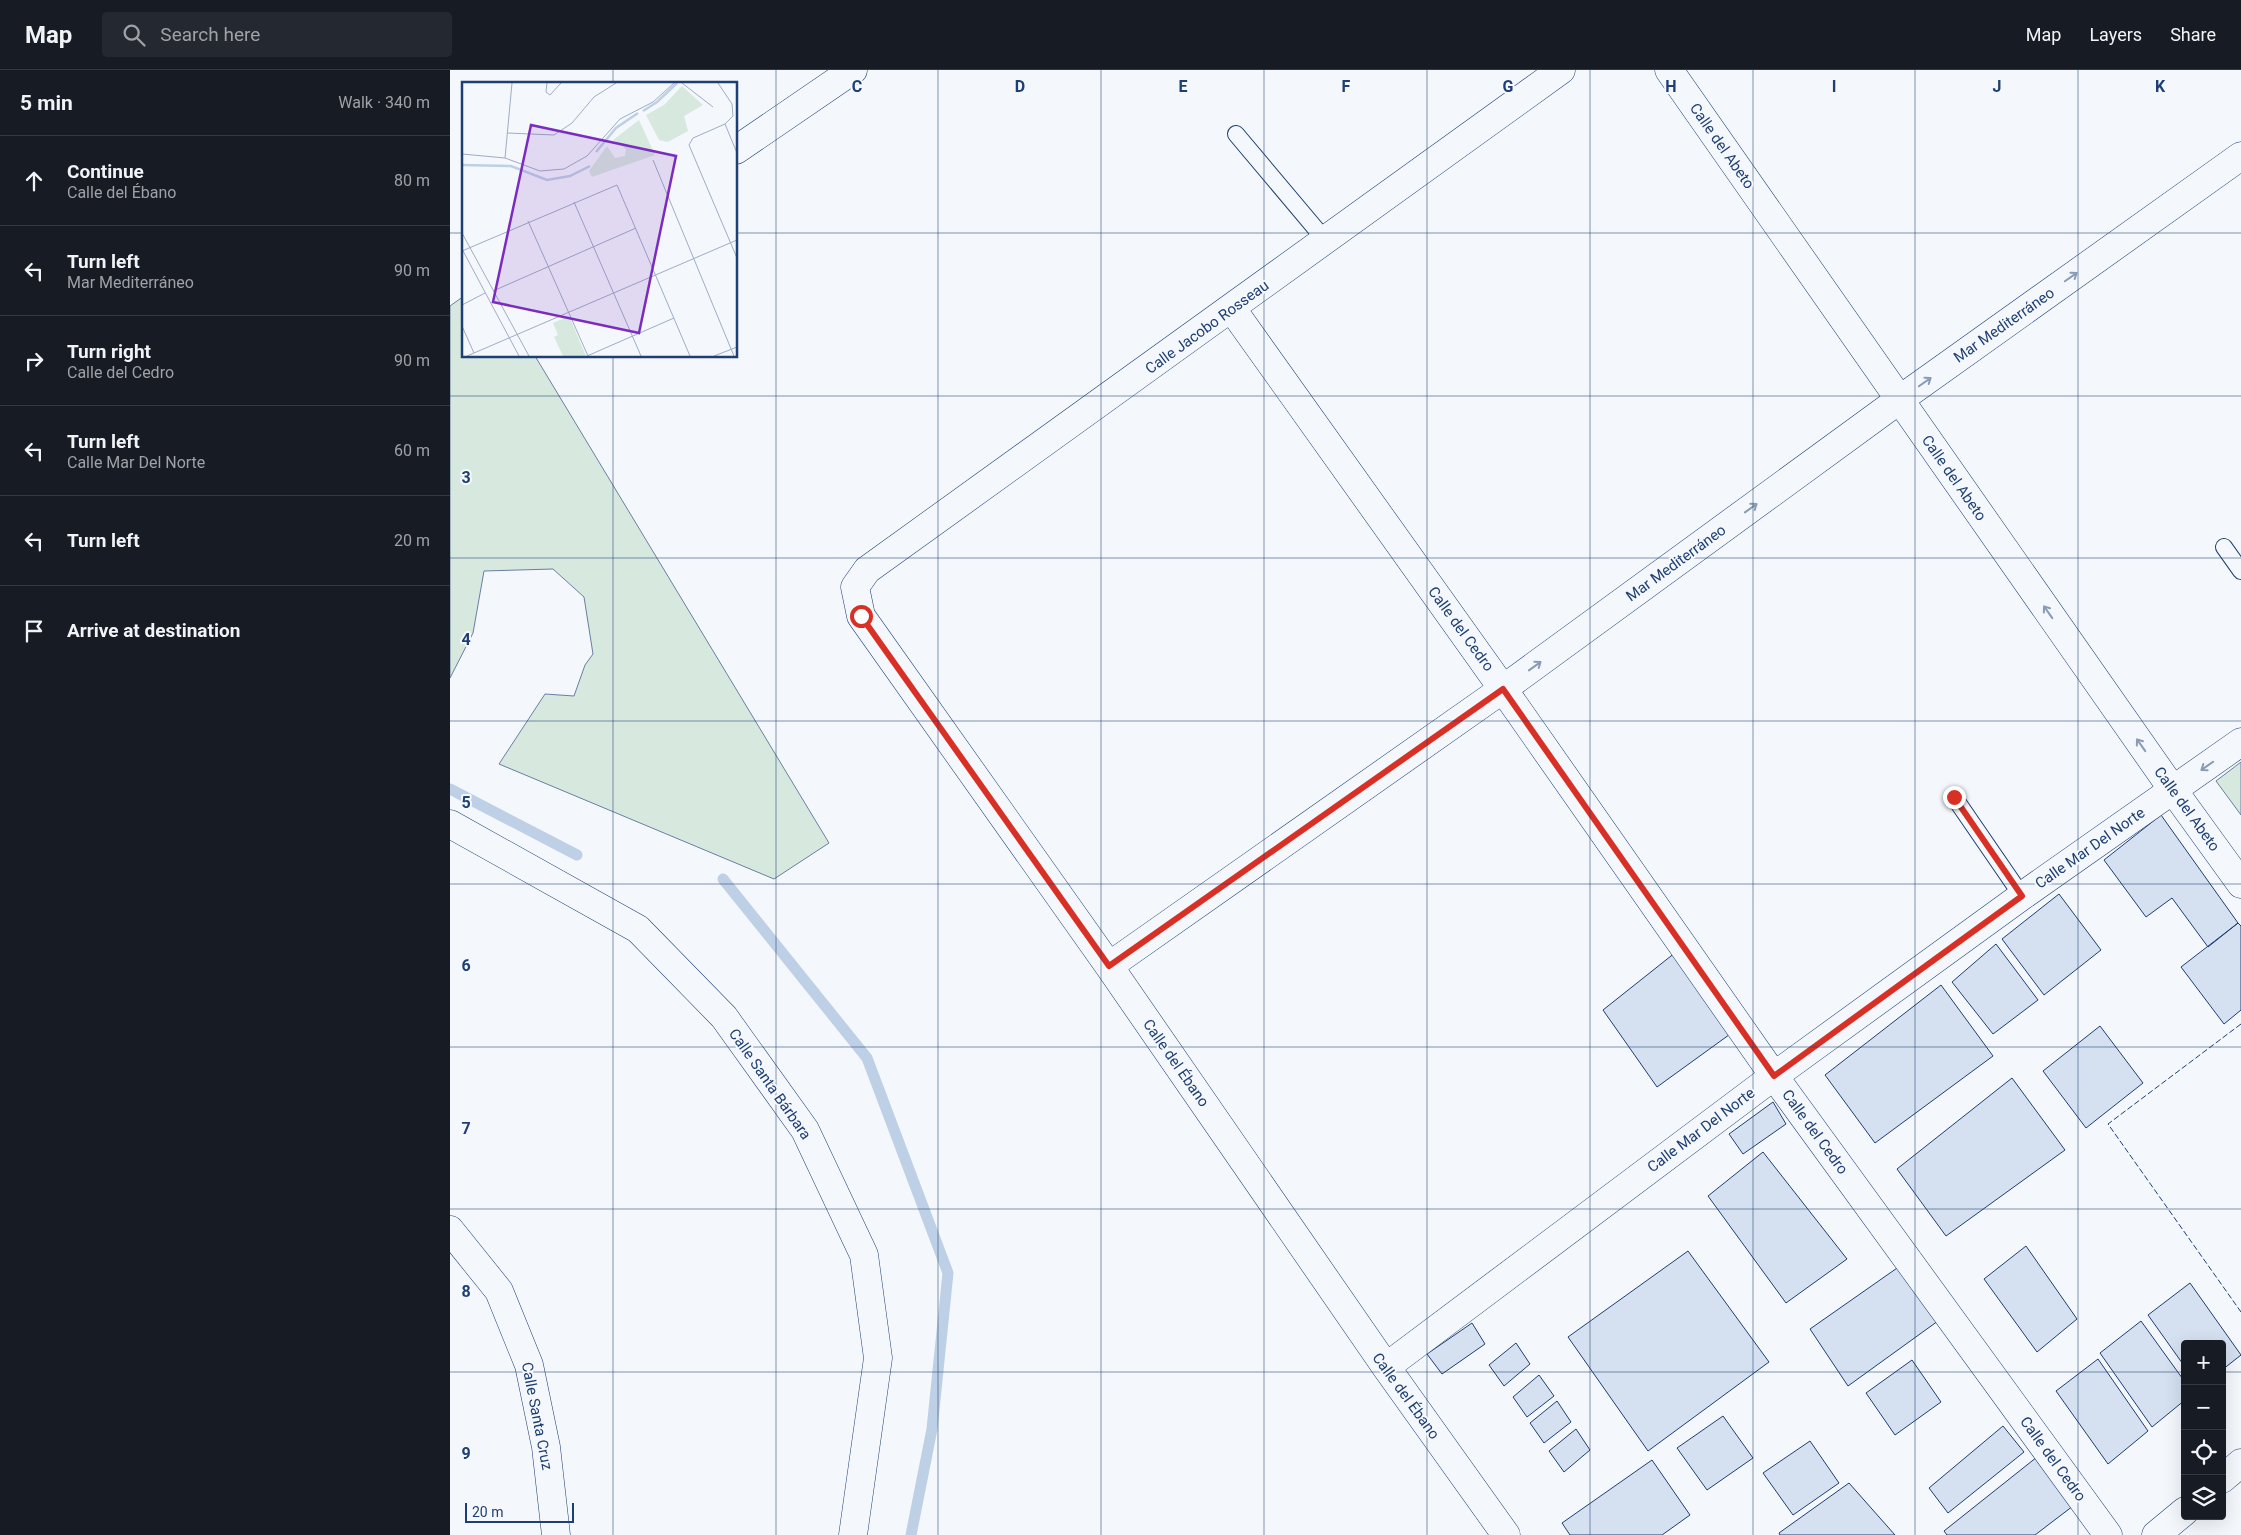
<!DOCTYPE html>
<html lang="en">
<head>
<meta charset="utf-8">
<style>
	:root { --surface:#171b24; --page:#242831; --text:#f1f3f6; --muted:#9ea1a6; --line:#363941 }
	body { margin:0; font-family:Roboto,sans-serif; background:var(--page); color:var(--text) }
	.controls { position:absolute; right:15px; bottom:15px; display:grid; overflow:hidden; border-radius:5px; box-shadow:0 5px 20px #0002 }
	.controls button { width:45px; height:45px; display:grid; place-items:center; padding:0; border:0; border-bottom:1px solid var(--line); background:var(--surface); color:var(--text); font:25px sans-serif }
	.scale { position:absolute; left:15px; bottom:12px; width:109px; box-sizing:border-box; padding-left:5px; border:2px solid #1d3f73; border-top:0; font-size:14px; line-height:18px; white-space:nowrap; color:#1d3f73; -webkit-text-stroke:4px #f4f7fb; paint-order:stroke }
	.stop { position:absolute; width:15px; height:15px; margin:-11px; border:4px solid #d93025; border-radius:50%; background:#fff }
	.stop.end { background:#d93025; border-color:#fff; box-shadow:0 1px 5px #0008 }
	.list { margin:0; padding:0; list-style:none }
	h2 { display:flex; justify-content:space-between; align-items:center; height:65px; margin:0; padding:0 20px; font-size:21px }
	h2 small { font-size:16px; font-weight:400; color:var(--muted) }
	.list li { display:grid; grid-template-columns:32px 1fr auto; gap:15px; align-items:center; box-sizing:border-box; height:90px; padding:0 20px; border-top:1px solid var(--line) }
	.list b { display:block; font-size:19px; white-space:nowrap }
	.list p { margin:0; font-size:16px; white-space:nowrap; color:var(--muted) }
	.list em { font-size:16px; font-style:normal; color:var(--muted) }
	.icon { flex:none; width:28px; height:28px; fill:none; stroke:currentColor; stroke-width:2; stroke-linecap:round; stroke-linejoin:round }
	.map { position:relative; flex:none; width:1791px; height:1465px; overflow:hidden }
	header { display:flex; align-items:center; gap:30px; box-sizing:border-box; height:70px; padding:0 25px; background:var(--surface); border-bottom:1px solid var(--line) }
	header strong { font-size:24px }
	nav { display:flex; gap:28px; margin-inline-start:auto; font-size:18px }
	.search { width:350px; height:45px; background:var(--page); display:flex; align-items:center; gap:12px; box-sizing:border-box; padding:0 18px; border-radius:5px; color:var(--muted); font-size:19px }
	main { display:flex }
	aside { flex:1; background:var(--surface) }
	.map>svg:first-child { display:block }
	.green { fill:#d7e8df; stroke:#687fa3 }
	.lines { fill:none; stroke-linecap:round; stroke-linejoin:round }
	.stream { stroke:#bed0e5; stroke-width:11 }
	.building { fill:#d5e0f0; stroke:#1d3f73 }
	.service-casing { stroke:#1d3f73; stroke-width:18 }
	.minor-casing { stroke:#1d3f73; stroke-width:29 }
	.primary-casing { stroke:#1d3f73; stroke-width:29 }
	.service { stroke:#f4f7fb; stroke-width:16 }
	.minor { stroke:#f4f7fb; stroke-width:28 }
	.primary { stroke:#f4f7fb; stroke-width:28 }
	.fence { stroke:#1d3f73; stroke-width:1; stroke-dasharray:6 2.5; stroke-linecap:butt }
	.oneway { stroke:#889bb7 }
	.route { stroke:#d93025; stroke-width:6 }
	.grid { fill:none; stroke:#1d3f73; stroke-width:1; stroke-opacity:0.55 }
	.labels { text-anchor:middle; dominant-baseline:central; stroke-width:4; stroke-linejoin:round; paint-order:stroke }
	.street-label { font-size:15px; fill:#1d3f73; stroke:#f4f7fb }
	.inset-river { fill:none; stroke:#bed0e5; stroke-width:2.5 }
	.inset-road { fill:none; stroke:#9eadc5; stroke-width:1 }
	.view { fill:#7b2cbf; fill-opacity:0.15; stroke:#7b2cbf; stroke-width:2.5 }
	.inset-edge { fill:none; stroke:#1d3f73; stroke-width:2.5 }
	.grid-label { font-size:16px; text-anchor:middle; font-weight:bold; fill:#1d3f73; stroke:#f4f7fb; stroke-width:4; stroke-linejoin:round; paint-order:stroke }
</style>
</head>
<body>
<header>
<strong>Map</strong>
<div class="search"><svg class="icon" aria-label="search" viewBox="0 0 24 24"><circle cx="10" cy="10" r="6"/><path d="M15 15l6 6"/></svg>Search here</div>
<nav><a>Map</a><a>Layers</a><a>Share</a></nav>
</header>
<main>
<aside>
<h2>5 min<small>Walk · 340 m</small></h2>
<ul class="list">
<li><svg class="icon" aria-label="ahead" viewBox="0 0 24 24"><path d="M12 20V5M6 11l6-6 6 6"/></svg><div><b>Continue</b><p>Calle del Ébano</p></div><em>80 m</em></li>
<li><svg class="icon" aria-label="left" viewBox="0 0 24 24"><path d="M17 20v-9H6M10 6l-5 5 5 5"/></svg><div><b>Turn left</b><p>Mar Mediterráneo</p></div><em>90 m</em></li>
<li><svg class="icon" aria-label="right" viewBox="0 0 24 24"><path d="M7 20v-9h11M14 6l5 5-5 5"/></svg><div><b>Turn right</b><p>Calle del Cedro</p></div><em>90 m</em></li>
<li><svg class="icon" aria-label="left" viewBox="0 0 24 24"><path d="M17 20v-9H6M10 6l-5 5 5 5"/></svg><div><b>Turn left</b><p>Calle Mar Del Norte</p></div><em>60 m</em></li>
<li><svg class="icon" aria-label="left" viewBox="0 0 24 24"><path d="M17 20v-9H6M10 6l-5 5 5 5"/></svg><div><b>Turn left</b></div><em>20 m</em></li>
<li><svg class="icon" aria-label="arrive" viewBox="0 0 24 24"><path d="M6 21V4h12l-3 4 3 4H6"/></svg><div><b>Arrive at destination</b></div></li>
</ul>
</aside>
<div class="map">
<svg width="1791" height="1465" viewBox="0 0 1791 1465">
	<rect width="100%" height="100%" fill="#f4f7fb"/>
	<path class="green" d="M14 226V286H85L379 773 324 809 49 694 95 624 124 626 135 595 143 584 134 527 103 499 34 501 23 563 0 608V236Z
		M1791 692V745L1766 711Z"/>
	<g class="lines">
		<path class="stream" d="M0 719 127 785
			M273 809 417 988 498 1203 482 1359 461 1465"/>
	</g>
	<path class="building" d="M1711 745 1788 853 1758 877 1722 828 1696 847 1654 790Z
		M1609 824 1651 880 1594 925 1552 869Z
		M1788 853 1791 856V940L1774 954 1731 897Z
		M1546 874 1588 930 1543 964 1502 912Z
		M1226 882 1283 962 1207 1017 1153 940Z
		M1491 915 1543 986 1425 1073 1375 1005Z
		M1650 956 1693 1013 1636 1058 1593 1001Z
		M1562 1008 1615 1080 1496 1166 1447 1099Z
		M1323 1032 1336 1054 1293 1084 1279 1064Z
		M1313 1082 1397 1189 1336 1233 1258 1126Z
		M1576 1176 1627 1249 1587 1282 1534 1209Z
		M1238 1181 1319 1292 1198 1381 1118 1267Z
		M1450 1196 1488 1251 1398 1316 1360 1259Z
		M1740 1213 1791 1285 1772 1300V1274H1735V1297L1698 1245Z
		M1691 1251 1735 1312V1330L1702 1357 1650 1283Z
		M1022 1253 1035 1274 992 1304 977 1284Z
		M1066 1273 1080 1294 1054 1316 1039 1295Z
		M1648 1289 1698 1361 1658 1394 1606 1321Z
		M1462 1290 1491 1332 1445 1365 1416 1323Z
		M1089 1305 1104 1326 1077 1347 1063 1327Z
		M1107 1331 1121 1352 1094 1373 1080 1353Z
		M1273 1346 1303 1388 1257 1420 1227 1378Z
		M1553 1356 1574 1382 1498 1443 1479 1418Z
		M1126 1359 1140 1380 1114 1402 1099 1381Z
		M1360 1371 1389 1413 1343 1445 1313 1403Z
		M1587 1387 1623 1436 1585 1465H1497L1494 1461Z
		M1202 1390 1240 1445 1212 1465H1120L1112 1453Z
		M1399 1413 1445 1465H1330L1329 1463Z"/>
	<g class="lines">
		<defs>
			<path id="service" d="M786 64 876 171
				M1774 477 1791 501
				M1504 727 1572 826"/>
			<path id="minor" d="M1219 0 1723 720 1791 814
				M286 80 403 0
				M782 239 1053 619 1324 1006 1658 1465
				M0 754 188 859 274 947 355 1060 414 1185 428 1288 403 1465
				M659 896 1053 619 1449 330 1791 86
				M0 1160 49 1221 79 1295 96 1377 106 1465
				M936 1297 1324 1006 1572 826 1791 672
				M1056 1465 936 1297 659 896 411 546 405 517 417 500 1111 0"/>
			<path id="primary" d="M1772 1409 1791 1393
				M1706 1465 1735 1441"/>
		</defs>
		<use href="#service" class="service-casing"/>
		<use href="#minor" class="minor-casing"/>
		<use href="#primary" class="primary-casing"/>
		<use href="#service" class="service"/>
		<use href="#minor" class="minor"/>
		<use href="#primary" class="primary"/>
		<path class="fence" d="M1791 954 1658 1054 1791 1242"/>
	</g>
	<defs><path id="oneway-shaft" d="M-6 0H5M1.5-3L5.5 0L1.5 3" fill="none" stroke-width="1.6" stroke-linecap="round" stroke-linejoin="round" transform="scale(1.25)"/></defs>
	<g class="oneway">
		<use href="#oneway-shaft" transform="translate(1621 207) rotate(-35)"/>
		<use href="#oneway-shaft" transform="translate(1475 312) rotate(-35)"/>
		<use href="#oneway-shaft" transform="translate(1301 438) rotate(-36)"/>
		<use href="#oneway-shaft" transform="translate(1598 542) rotate(-125)"/>
		<use href="#oneway-shaft" transform="translate(1085 596) rotate(-36)"/>
		<use href="#oneway-shaft" transform="translate(1691 675) rotate(-125)"/>
		<use href="#oneway-shaft" transform="translate(1757 696) rotate(145)"/>
	</g>
	<g class="lines">
		<path class="route" d="M411 546 659 896 1053 619 1324 1006 1572 826 1504 727"/>
	</g>
	<path class="grid" d="M163 0V14M326 0V1465M488 0V1465M651 0V1465M814 0V1465M977 0V1465M1140 0V1465M1303 0V1465M1465 0V1465M1628 0V1465M0 163H14M286 163H1791M163 286V1465M0 326H1791M0 488H1791M0 651H1791M0 814H1791M0 977H1791M0 1139H1791M0 1302H1735M1772 1302H1791"/>
	<g class="labels">
		<g class="street-label">
			<text transform="translate(1272 76) rotate(55)">Calle del Abeto</text>
			<text transform="translate(1554 255) rotate(-35)">Mar Mediterráneo</text>
			<text transform="translate(757 257) rotate(-36)">Calle Jacobo Rosseau</text>
			<text transform="translate(1504 408) rotate(55)">Calle del Abeto</text>
			<text transform="translate(1226 493) rotate(-36)">Mar Mediterráneo</text>
			<text transform="translate(1011 559) rotate(54)">Calle del Cedro</text>
			<text transform="translate(1737 739) rotate(54)">Calle del Abeto</text>
			<text transform="translate(1640 778) rotate(-35)">Calle Mar Del Norte</text>
			<text transform="translate(726 993) rotate(55)">Calle del Ébano</text>
			<text transform="translate(320 1014) rotate(55)">Calle Santa Bárbara</text>
			<text transform="translate(1251 1060) rotate(-37)">Calle Mar Del Norte</text>
			<text transform="translate(1365 1062) rotate(54)">Calle del Cedro</text>
			<text transform="translate(956 1326) rotate(54)">Calle del Ébano</text>
			<text transform="translate(87 1346) rotate(79)">Calle Santa Cruz</text>
			<text transform="translate(1603 1389) rotate(54)">Calle del Cedro</text>
		</g>
	</g>
	<g transform="translate(12 12)">
		<rect width="275" height="275" fill="#f4f7fb"/>
		<path d="M220 4 241 23 222 34 226 49 206 60 197 58 184 33 202 23ZM177 38 193 73 130 95 127 89 145 64 153 76 163 74 164 67 151 58ZM107 234 124 274H101L92 255 96 253 91 241Z" fill="#d7e8df"/>
		<path class="inset-river" d="M181 29 195 20 215 1M134 70 154 46 176 31M0 83 49 84 85 98 108 94 128 84"/>
		<path class="inset-road" d="M85 1 84 10 88 13 99 1M220 1 251 25M256 1 270 22 271 34 263 42 231 56 227 63 275 176M263 42 275 71M45 51 92 53 110 41 132 15 154 1M0 72 43 76 78 89 102 87 125 74 158 37 191 20 212 1M43 76 50 1M191 78 272 274M112 120 179 274M66 139 126 274M0 151 67 274M0 167 57 274M0 169 155 103 228 274M31 209 174 146M0 223 23 211M0 244 12 271M5 274 275 158M125 274 212 236M252 274 275 265"/>
		<path class="view" d="M69 43 214 74 177 251 31 220Z"/>
		<rect width="275" height="275" class="inset-edge"/>
	</g>
	<g class="grid-label">
		<text x="407" y="22">C</text>
		<text x="570" y="22">D</text>
		<text x="733" y="22">E</text>
		<text x="896" y="22">F</text>
		<text x="1058" y="22">G</text>
		<text x="1221" y="22">H</text>
		<text x="1384" y="22">I</text>
		<text x="1547" y="22">J</text>
		<text x="1710" y="22">K</text>
		<text x="16" y="413">3</text>
		<text x="16" y="575">4</text>
		<text x="16" y="738">5</text>
		<text x="16" y="901">6</text>
		<text x="16" y="1064">7</text>
		<text x="16" y="1227">8</text>
		<text x="16" y="1389">9</text>
	</g>
</svg>
<div class="controls">
<button>+</button>
<button>−</button>
<button><svg class="icon" aria-label="locate" viewBox="0 0 24 24"><circle cx="12" cy="12" r="6"/><path d="M12 2v4M12 18v4M2 12h4M18 12h4"/></svg></button>
<button><svg class="icon" aria-label="layers" viewBox="0 0 24 24"><path d="M12 4l9 5-9 5-9-5zM3 14l9 5 9-5"/></svg></button>
</div>
<div class="scale">20 m</div>
<div class="stop" style="left:411px;top:546px"></div>
<div class="stop end" style="left:1504px;top:727px"></div>
</div>
</main>
</body>
</html>
